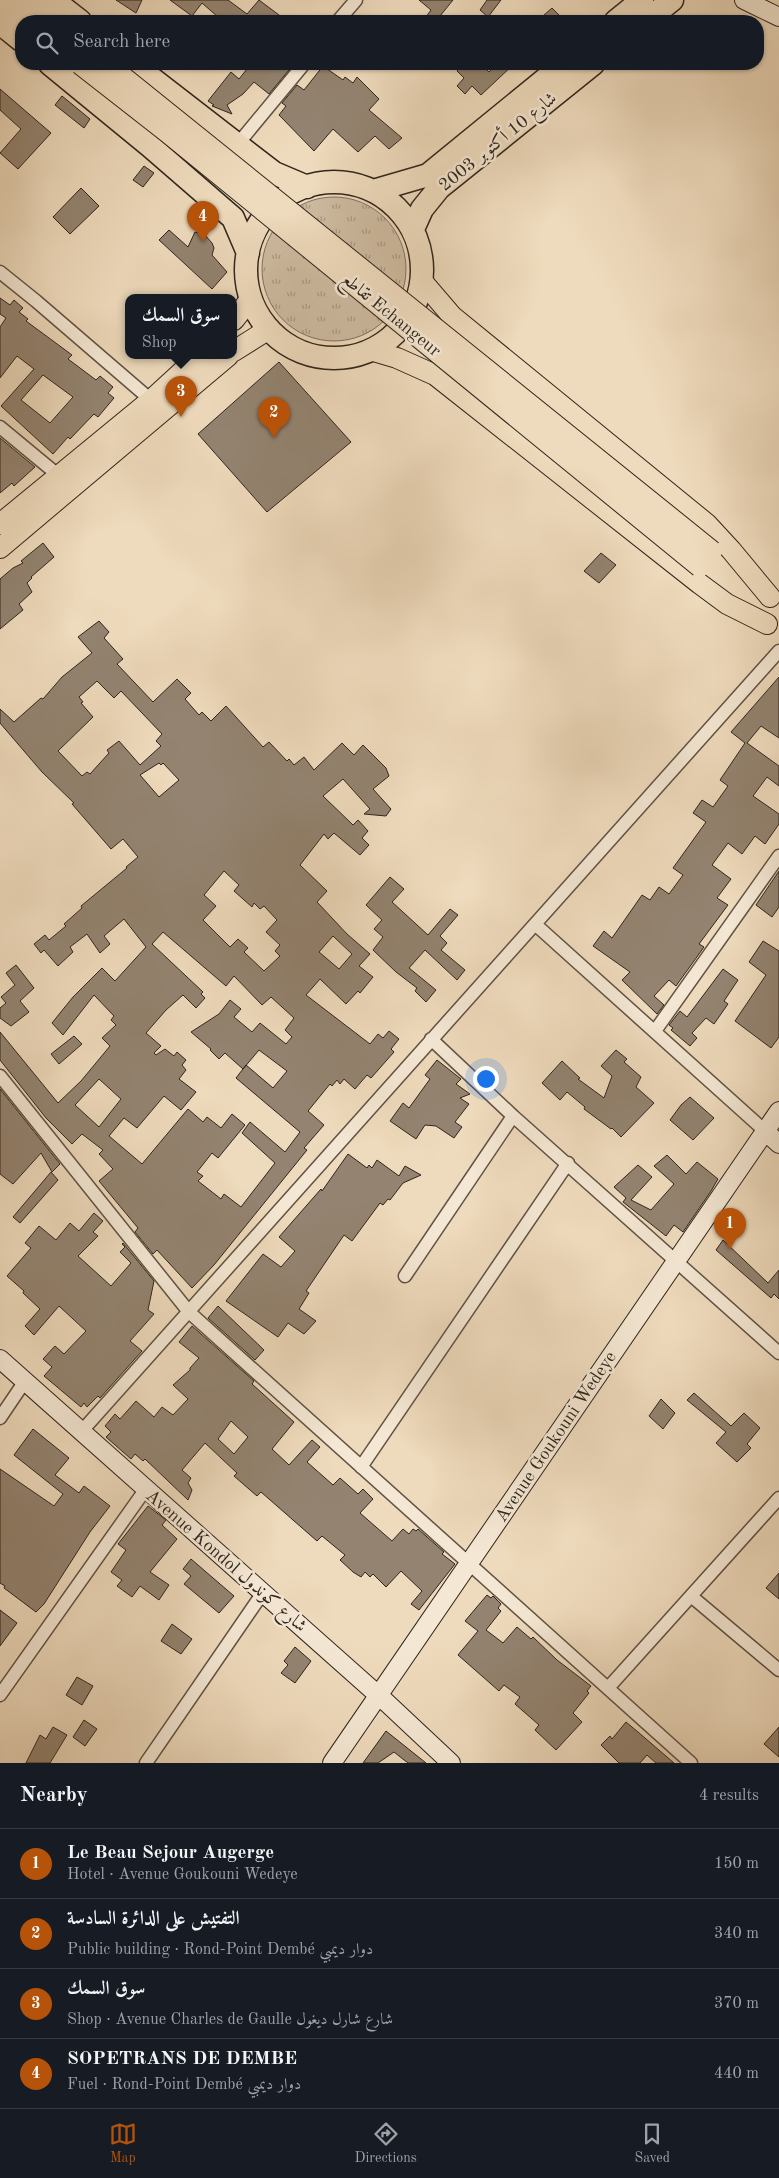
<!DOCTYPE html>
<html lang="en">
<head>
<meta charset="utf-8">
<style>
	:root { --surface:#171b24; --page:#242831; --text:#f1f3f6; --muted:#9ea1a6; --line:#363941; --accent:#b45309 }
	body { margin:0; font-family:"Old Standard TT",Amiri,serif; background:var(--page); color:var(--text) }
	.you { position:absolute; left:485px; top:1078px; width:18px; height:18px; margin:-12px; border:4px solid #fff; border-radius:50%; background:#1a73e8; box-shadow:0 0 0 8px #1a73e833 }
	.badge { display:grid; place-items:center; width:32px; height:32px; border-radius:50%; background:var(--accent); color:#fff; font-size:16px; font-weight:700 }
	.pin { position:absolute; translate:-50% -41px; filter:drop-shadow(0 1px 2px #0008) }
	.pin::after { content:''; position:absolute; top:26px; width:18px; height:15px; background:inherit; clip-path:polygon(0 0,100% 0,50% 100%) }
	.popup { position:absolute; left:125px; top:294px; width:112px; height:65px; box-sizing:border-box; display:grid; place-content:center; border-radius:10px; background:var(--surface); filter:drop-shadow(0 1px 4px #0005); font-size:16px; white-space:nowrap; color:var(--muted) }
	.popup b { font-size:19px; color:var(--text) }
	.popup::after { content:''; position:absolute; left:50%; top:100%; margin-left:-10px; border:10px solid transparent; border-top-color:var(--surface) }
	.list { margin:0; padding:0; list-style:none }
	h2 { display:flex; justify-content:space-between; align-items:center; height:65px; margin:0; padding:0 20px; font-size:21px }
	h2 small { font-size:16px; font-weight:400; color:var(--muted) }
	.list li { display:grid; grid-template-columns:32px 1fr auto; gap:15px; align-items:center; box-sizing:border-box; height:70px; padding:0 20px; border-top:1px solid var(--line) }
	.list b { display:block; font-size:19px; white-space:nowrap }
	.list p { margin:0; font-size:16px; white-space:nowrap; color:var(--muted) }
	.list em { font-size:16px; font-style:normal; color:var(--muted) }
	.icon { flex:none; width:28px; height:28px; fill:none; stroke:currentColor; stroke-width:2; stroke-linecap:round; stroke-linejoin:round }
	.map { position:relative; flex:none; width:779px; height:1763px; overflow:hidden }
	.search { position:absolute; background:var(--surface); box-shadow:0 1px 4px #0004; left:15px; right:15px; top:15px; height:55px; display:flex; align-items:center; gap:12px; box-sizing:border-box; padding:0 18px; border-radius:20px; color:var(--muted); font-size:19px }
	.sheet { height:345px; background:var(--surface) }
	nav { display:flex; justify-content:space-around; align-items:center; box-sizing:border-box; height:70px; border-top:1px solid var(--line); background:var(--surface); font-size:14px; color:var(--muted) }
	nav a { display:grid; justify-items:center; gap:2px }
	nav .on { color:var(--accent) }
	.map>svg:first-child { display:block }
	.grass { fill:url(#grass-tufts); stroke:#7f705f }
	.building { fill:#938370; stroke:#30251d; fill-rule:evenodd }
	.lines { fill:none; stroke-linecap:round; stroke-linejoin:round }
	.street-casing { stroke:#605245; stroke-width:15 }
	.secondary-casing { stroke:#30251d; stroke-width:20 }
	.primary-casing { stroke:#30251d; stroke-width:22 }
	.highway-casing { stroke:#30251d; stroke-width:25 }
	.street { stroke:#f4e7d3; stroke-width:12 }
	.secondary { stroke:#f4e7d3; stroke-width:18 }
	.primary { stroke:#eedabc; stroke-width:20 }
	.highway { stroke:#eedabc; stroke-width:22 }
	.primary-bridge-casing { stroke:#30251d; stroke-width:22; stroke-linecap:butt }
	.primary-bridge { stroke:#eedabc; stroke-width:20 }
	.labels { text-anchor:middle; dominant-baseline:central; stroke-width:5; stroke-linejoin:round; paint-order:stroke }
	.street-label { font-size:18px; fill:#30251d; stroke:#f4e7d3 }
</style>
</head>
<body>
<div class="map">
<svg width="779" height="1763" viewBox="0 0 779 1763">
	<defs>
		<pattern id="grass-tufts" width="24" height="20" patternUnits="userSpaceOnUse" patternTransform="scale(1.25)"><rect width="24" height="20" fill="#cebba1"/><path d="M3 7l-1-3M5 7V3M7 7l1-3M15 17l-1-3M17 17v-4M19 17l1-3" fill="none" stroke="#a89883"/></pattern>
	</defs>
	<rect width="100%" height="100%" fill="#eedabc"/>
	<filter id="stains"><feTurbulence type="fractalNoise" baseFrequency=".004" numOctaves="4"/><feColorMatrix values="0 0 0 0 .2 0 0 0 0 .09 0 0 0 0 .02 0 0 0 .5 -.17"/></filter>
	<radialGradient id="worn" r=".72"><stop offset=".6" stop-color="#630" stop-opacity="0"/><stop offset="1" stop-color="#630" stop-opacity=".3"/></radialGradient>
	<path class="grass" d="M262 269a72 72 0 1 1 144 0a72 72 0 1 1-144 0Z"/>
	<path class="building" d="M116 0H142L136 13Z
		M170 0H228L247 14 259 0 287 21H214L218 17 202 3 192 16Z
		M419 0H453L436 21H423L431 10Z
		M487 0H501L488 17 480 10Z
		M552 8 565 21H537L544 15Z
		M251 64H294L269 94 254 82 243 94 227 105 232 114 212 106 214 105 208 101 231 72 239 79Z
		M464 64H481L489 72 497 64H514L481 95 472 86 465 94 457 86 464 78 457 71Z
		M323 66 343 80 345 77 353 83 357 77 379 99 369 110 402 138 389 149 375 136 358 152 333 129 314 151 279 115 286 106 282 103 297 85 304 90Z
		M0 89 51 133 18 169 0 153 21 129 0 110Z
		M62 96 90 119 84 128 55 105Z
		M144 166 154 173 143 187 133 180Z
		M81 188 99 206 70 234 53 217Z
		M169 230 188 247 195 232 205 235 212 243 214 248 212 255 227 272 212 289 159 240Z
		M0 298 10 305 14 300 23 308 19 312 28 319 26 321 72 355 68 359 96 380 100 376 113 387 108 393 114 398 98 417 94 414 70 439 68 437 53 454 1 406 34 369 17 356 0 378V327L6 318 0 314ZM43 375 73 397 50 423 21 400Z
		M279 362 351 442 267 512 198 434Z
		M0 438 35 467 14 486 12 483 0 493Z
		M43 543 54 557 31 577 32 578 27 583 32 592 19 604 23 610 0 629V579L13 568 23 563 21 561Z
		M601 553 616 565 599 583 584 571Z
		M99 621 109 632 104 638 123 659 117 664 153 702 177 679 191 693 185 699 199 715 202 712 211 721 226 706 263 747 269 742 287 761 289 759 294 765 304 757 314 770 342 743 354 755 363 745 386 768 389 776 373 789 391 809 386 816 364 814 370 809 343 779 323 796 353 825 358 820 368 831 362 838 369 845 360 855 334 833 328 839 324 834 300 865 327 891 317 902 347 934 370 954 359 966 373 977 360 993 358 991 346 1004 320 979 306 995 370 1044 378 1034 383 1038 389 1031 399 1039 391 1049 394 1052 371 1078 367 1075 355 1089 344 1079 340 1084 337 1080 332 1086 330 1084 308 1111 324 1125 304 1148 307 1150 214 1265 192 1288 157 1250 153 1254 135 1232 138 1228 99 1181 113 1169 99 1154 103 1150 82 1134 72 1144 46 1118 0 1060V1032L58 1103 81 1081 110 1046 102 1038 116 1025 111 1020 114 1016 94 995 63 1035 52 1023 73 997 102 968 115 981 146 947 124 919 104 936 110 944 100 953 87 934 70 947 73 952 58 966 44 950 41 953 34 944 45 935 49 940 66 926 64 924 82 908 81 906 127 868 126 867 138 857 123 839 111 849 72 804 74 803 42 772 0 723V709L14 722 41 698 43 699 62 677 92 653 78 637ZM97 681 114 698 121 691 162 734 156 741 161 746 140 765 119 741 107 750 109 753 90 774 87 772 82 776 58 751 93 717 81 703 83 702 79 697ZM159 763 161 765 163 763 179 780 159 797 140 775ZM224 871 239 885 234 891 252 907 254 903 260 909 264 906 277 920 266 932 280 945 275 951 280 956 264 971 244 952 248 948 238 939 230 947 203 920 216 906 204 895ZM163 932 226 986 234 976 262 1005 271 997 294 1018 285 1030 292 1037 286 1044 260 1023 252 1032 234 1017 241 1009 230 1000 219 1014 191 1032 211 1049 210 1050 219 1059 225 1053 243 1069 259 1050 287 1071 273 1088 246 1065 236 1078 300 1132 285 1152 250 1122 242 1133 275 1163 241 1207 224 1194 221 1199 198 1181 203 1176 197 1172 212 1153 218 1158 245 1125 232 1114 221 1128 207 1117 203 1122 188 1109 142 1164 109 1136 124 1118 137 1128 164 1096 181 1110 196 1092 179 1079 186 1070 182 1065 186 1060 177 1052 174 1056 165 1049 156 1055 154 1053 161 1046 146 1033 166 1010 183 995 196 1008 205 998 201 994 203 992 152 944ZM333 936 352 954 339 969 319 952ZM99 1079 121 1099 99 1127 75 1105Z
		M779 677V738L761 726 747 743 779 766V786L767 777 753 796 779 814V824L765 844 755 836 742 854 728 843 712 865 731 879 717 898 728 905 699 944 704 947 676 986 669 980 654 996 664 1005 657 1014 622 980 630 972 593 946 604 931 612 938 642 895 650 900 659 887 669 894 683 875 673 868 706 822 693 813 702 800 713 807 728 786 720 780 745 743 731 732Z
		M779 871V907L772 917 756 905Z
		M390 877 404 889 392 902 428 935 450 909 458 915 440 936 447 943 441 950 465 970 457 980 425 950 409 968 436 990 426 1002 415 991 417 988 396 972 373 950 383 937 374 929 382 920 366 905Z
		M763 941 779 951V1037L771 1048 735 1021 766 975 749 962Z
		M16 965 34 988 20 1001 29 1012 11 1026 0 1018V1008L6 1003 1 997 15 985 6 973Z
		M723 969 738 980 724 1001 728 1004 714 1024 706 1018 692 1033 697 1038 690 1046 671 1030 673 1028 669 1025 680 1011 687 1017Z
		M74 1036 82 1044 59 1064 51 1054Z
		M616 1050 627 1059 624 1062 641 1077 636 1087 654 1103 621 1137 612 1128 611 1129 584 1109 585 1107 567 1092 560 1100 542 1083 562 1061 580 1078 578 1079 604 1098 612 1076 601 1066Z
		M437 1060 461 1079 456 1084 470 1094 460 1098 469 1104 455 1122 462 1127 454 1138 436 1126 425 1125 416 1139 390 1121 403 1103 409 1108 430 1079 425 1075Z
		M0 1089 60 1164 52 1172 41 1153 13 1184 0 1174Z
		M690 1097 714 1118 693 1140 670 1120 681 1105Z
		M348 1154 367 1168 369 1165 372 1168 377 1160 399 1176 405 1166 421 1175 403 1183 390 1200 388 1199 383 1205 380 1203 352 1241 344 1235 306 1291 309 1293 299 1309 316 1321 304 1334 288 1323 278 1337 226 1301 263 1254 281 1267 295 1251 279 1237 321 1189 322 1191Z
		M667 1155 686 1174 697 1162 718 1179 711 1191 683 1232 674 1225 666 1236 623 1202 626 1198 614 1187 638 1165 652 1177 631 1200 651 1210 674 1184 654 1166Z
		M51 1172 58 1180 20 1223 13 1217Z
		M94 1213 103 1221 93 1232 98 1236 78 1256 111 1286 131 1263 120 1252 125 1247 122 1244 123 1243 154 1281 148 1310 154 1314 130 1341 142 1351 100 1398 98 1396 87 1407 84 1403 81 1407 44 1376 52 1367 43 1359 55 1346 64 1354 86 1331 59 1306 34 1335 25 1326 40 1309 23 1293 24 1291 7 1276 31 1248 25 1243 39 1226 56 1240 70 1223 79 1231Z
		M723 1240 768 1283 779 1270V1299L774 1294 771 1298 716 1250Z
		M218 1306 264 1350 255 1360 208 1318Z
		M192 1326 254 1381 252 1384 294 1422 272 1449 289 1465 312 1440 320 1447 307 1462 333 1485 340 1478 358 1494 363 1489 373 1499 360 1513 392 1541 403 1529 409 1534 413 1529 416 1531 418 1529 444 1552 442 1554 455 1564 419 1610 411 1604 422 1591 401 1571 386 1587 373 1574 370 1577 365 1572 361 1577 353 1572 340 1560 345 1555 322 1536 317 1541 261 1492 257 1496 234 1476 237 1473 205 1443 182 1470 191 1478 188 1483 192 1490 188 1500 145 1459 143 1461 135 1454 131 1459 106 1437 111 1432 105 1426 115 1414 120 1419 136 1401 154 1417 162 1407 173 1415 188 1399 173 1385 190 1370V1368L199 1358 179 1342ZM231 1421 248 1437 234 1454 218 1439Z
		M694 1393 731 1426 744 1413 760 1428 747 1444 751 1448 737 1462 716 1443 726 1432 687 1400Z
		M661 1399 675 1413 663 1429 649 1416Z
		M33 1429 69 1458 55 1475 79 1493 84 1486 110 1506 90 1532 44 1604 36 1612 4 1588 5 1586 0 1583V1469L54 1506 63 1494 14 1455Z
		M148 1506 166 1520 162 1525 177 1539 150 1572 169 1585 159 1600 140 1586 132 1597 117 1586 122 1580 111 1572 126 1550 118 1544Z
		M191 1559 234 1596 219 1613 184 1584 191 1576 183 1569Z
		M779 1573V1599L766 1588Z
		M487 1595 491 1598 493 1596 501 1604 498 1608 501 1611 486 1630 503 1643 517 1627 531 1639 533 1637 557 1660 591 1686 587 1691 589 1693 573 1713 582 1722 556 1750 535 1730 539 1725 515 1704 520 1697 504 1685 499 1691 458 1655 478 1631 465 1621Z
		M0 1610 17 1623 0 1646Z
		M172 1624 192 1639 181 1654 161 1641Z
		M295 1647 311 1661 295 1683 281 1673 288 1665 284 1661Z
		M77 1677 93 1686 82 1705 66 1695Z
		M84 1720 97 1729 85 1746 73 1737Z
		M626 1722 638 1732 674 1763H656L647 1755 640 1763H619L601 1745 610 1736 612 1739Z
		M53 1727 67 1735 50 1763H26L40 1735 46 1739Z
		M779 1727V1757L764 1744Z
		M386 1731 426 1763H408L394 1752 378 1763H363Z"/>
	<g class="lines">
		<defs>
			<path id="street" d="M338 21 356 0
				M237 145 304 64
				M0 272 36 301 151 400
				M0 427 58 475
				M536 925 765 1131
				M655 1031 779 856
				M431 1039 513 1116 779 1353
				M0 1076 189 1312 691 1763
				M405 1276 513 1116
				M0 1418 25 1381
				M81 1432 779 651
				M361 1467 568 1163
				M691 1596 779 1670
				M608 1688 779 1498
				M0 1695 145 1490
				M146 1763 262 1594"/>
			<path id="secondary" d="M744 0 779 17
				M765 1131 779 1144
				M0 1359 387 1703 451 1763
				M332 1763 779 1111"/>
			<path id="primary" d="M1 0 28 21
				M27 0 53 21
				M422 281 452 316 707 524 731 550 770 597
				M234 320 251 298
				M370 350 397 358 435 375 700 584 727 604 767 624
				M234 351 269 329
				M0 524 151 400 199 356
				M0 548 228 356"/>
			<path id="highway" d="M53 0 80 21
				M616 21 642 0
				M646 21 672 0
				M0 23 21 40
				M50 64 150 146 233 218 248 253
				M133 64 274 173 307 187
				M246 270a88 88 0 1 1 176 0a88 88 0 1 1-176 0Z
				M373 191 428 175 564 64
				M413 229 422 209 439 188 593 64"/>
		</defs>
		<use href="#street" class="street-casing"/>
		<use href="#secondary" class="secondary-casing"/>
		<use href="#primary" class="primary-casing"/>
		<use href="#highway" class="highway-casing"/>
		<use href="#street" class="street"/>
		<use href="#secondary" class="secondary"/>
		<use href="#primary" class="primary"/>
		<use href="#highway" class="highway"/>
		<defs>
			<path id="primary-bridge" d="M80 64 167 132 700 567
				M107 64 712 551"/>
		</defs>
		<use href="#primary-bridge" class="primary-bridge-casing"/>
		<use href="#primary-bridge" class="primary-bridge"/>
	</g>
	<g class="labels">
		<g class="street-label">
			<text transform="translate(498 142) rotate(-39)">شارع 10 أكتوبر 2003</text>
			<text transform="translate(391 315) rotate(39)">تقاطع Echangeur</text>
			<text transform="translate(556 1437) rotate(-56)">Avenue Goukouni Wedeye</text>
			<text transform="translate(226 1561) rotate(41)">Avenue Kondol شارع كوندول</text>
		</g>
	</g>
	<rect width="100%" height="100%" filter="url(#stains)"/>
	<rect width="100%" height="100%" fill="url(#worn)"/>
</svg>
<div class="you"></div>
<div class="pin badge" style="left:730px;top:1249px">1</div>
<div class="pin badge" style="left:274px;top:438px">2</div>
<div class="pin badge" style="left:181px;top:417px">3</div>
<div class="popup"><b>سوق السمك</b>Shop</div>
<div class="pin badge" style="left:203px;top:242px">4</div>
<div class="search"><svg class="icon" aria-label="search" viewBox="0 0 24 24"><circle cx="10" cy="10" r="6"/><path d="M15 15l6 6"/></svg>Search here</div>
</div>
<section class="sheet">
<h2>Nearby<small>4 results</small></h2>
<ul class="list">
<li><span class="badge">1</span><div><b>Le Beau Sejour Augerge</b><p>Hotel · Avenue Goukouni Wedeye</p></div><em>150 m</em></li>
<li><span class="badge">2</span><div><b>التفتيش على الدائرة السادسة</b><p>Public building · Rond-Point Dembé دوار ديمبي</p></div><em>340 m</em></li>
<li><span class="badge">3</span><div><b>سوق السمك</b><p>Shop · Avenue Charles de Gaulle شارع شارل ديغول</p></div><em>370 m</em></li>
<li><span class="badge">4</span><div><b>SOPETRANS DE DEMBE</b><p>Fuel · Rond-Point Dembé دوار ديمبي</p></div><em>440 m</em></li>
</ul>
</section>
<nav>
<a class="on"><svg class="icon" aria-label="map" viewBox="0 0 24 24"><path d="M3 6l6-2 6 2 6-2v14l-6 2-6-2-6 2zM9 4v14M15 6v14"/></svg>Map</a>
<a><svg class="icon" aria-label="directions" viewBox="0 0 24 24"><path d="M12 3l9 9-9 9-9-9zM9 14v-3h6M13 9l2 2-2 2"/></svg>Directions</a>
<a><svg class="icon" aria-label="saved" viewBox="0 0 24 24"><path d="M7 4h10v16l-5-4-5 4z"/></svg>Saved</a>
</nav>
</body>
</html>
